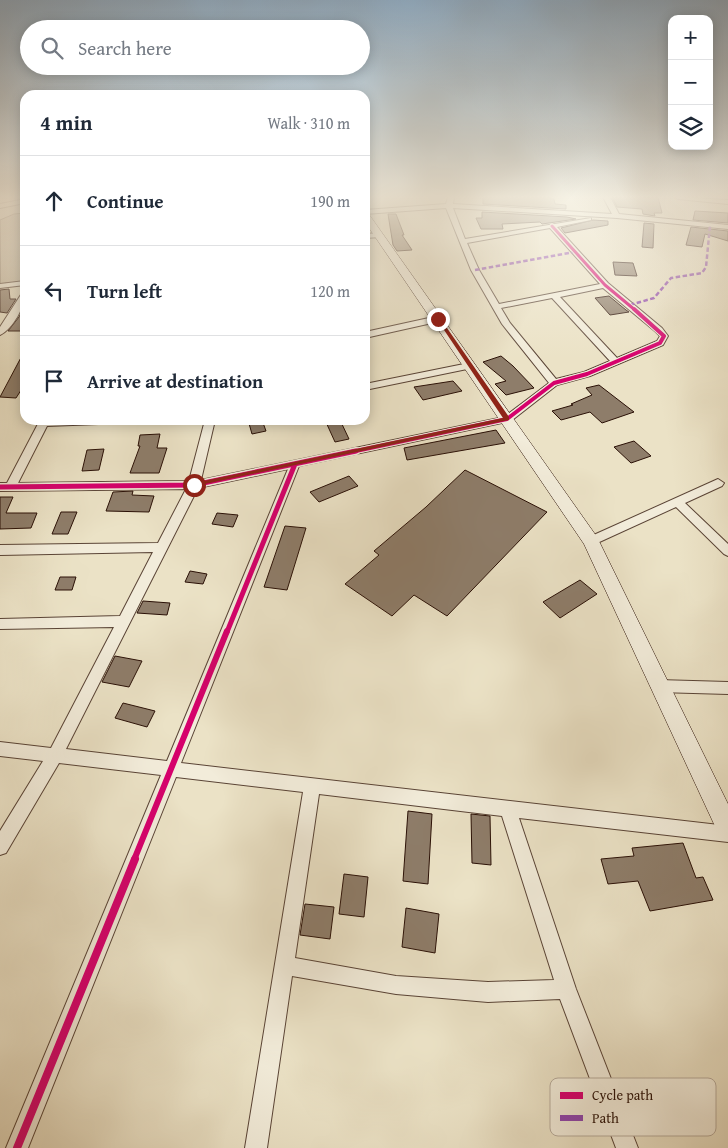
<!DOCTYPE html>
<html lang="en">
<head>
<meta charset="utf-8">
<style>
	:root { --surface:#fff; --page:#f6f6f7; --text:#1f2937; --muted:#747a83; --line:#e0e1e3 }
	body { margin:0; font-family:"Gentium Book Plus",serif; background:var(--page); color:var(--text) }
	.controls { position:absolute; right:15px; top:15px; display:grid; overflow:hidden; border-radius:10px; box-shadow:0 2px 12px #0003 }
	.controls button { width:45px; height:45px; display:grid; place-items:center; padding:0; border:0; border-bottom:1px solid var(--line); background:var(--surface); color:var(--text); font:25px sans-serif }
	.stop { position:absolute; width:15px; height:15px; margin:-11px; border:4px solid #8f2418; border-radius:50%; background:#fff }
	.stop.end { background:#8f2418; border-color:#fff; box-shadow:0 1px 5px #0008 }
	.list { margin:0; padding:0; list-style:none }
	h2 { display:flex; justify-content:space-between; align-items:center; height:65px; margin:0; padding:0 20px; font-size:21px }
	h2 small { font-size:16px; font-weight:400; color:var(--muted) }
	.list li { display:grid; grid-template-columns:32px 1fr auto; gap:15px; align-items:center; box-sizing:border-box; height:90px; padding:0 20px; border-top:1px solid var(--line) }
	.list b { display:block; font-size:19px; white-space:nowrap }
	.list em { font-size:16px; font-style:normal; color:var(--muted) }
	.icon { flex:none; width:28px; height:28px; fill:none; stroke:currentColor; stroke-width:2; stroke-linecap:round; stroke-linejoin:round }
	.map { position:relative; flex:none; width:728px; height:1148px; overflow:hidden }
	.search { position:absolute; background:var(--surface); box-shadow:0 2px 12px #0003; left:20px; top:20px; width:350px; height:55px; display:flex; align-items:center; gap:12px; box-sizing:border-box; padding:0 18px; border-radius:28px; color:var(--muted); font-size:19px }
	.panel { position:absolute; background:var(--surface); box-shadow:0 2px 12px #0003; left:20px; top:90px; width:350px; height:335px; border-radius:15px }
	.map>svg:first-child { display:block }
	.green { fill:#cabea5; stroke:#7a6756 }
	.building { fill:#8e7d6a; stroke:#2a1006 }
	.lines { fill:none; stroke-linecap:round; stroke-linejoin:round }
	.street-casing { stroke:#5a4436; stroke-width:2 }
	.secondary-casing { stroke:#2a1006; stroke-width:1 }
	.street { fill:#f2ecda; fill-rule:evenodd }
	.secondary { fill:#f2ecda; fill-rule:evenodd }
	.quiet { stroke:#8e44ad; stroke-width:2.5; stroke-dasharray:4.5 2.5; stroke-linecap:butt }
	.cycleway-far4-casing { stroke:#f2ecda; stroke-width:5 }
	.cycleway-far3-casing { stroke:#f2ecda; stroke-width:6 }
	.cycleway-far2-casing { stroke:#f2ecda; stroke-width:8 }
	.cycleway-far1-casing { stroke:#f2ecda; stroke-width:9 }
	.cycleway-casing { stroke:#f2ecda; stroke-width:11 }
	.cycleway-far4 { stroke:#d6006c; stroke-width:3 }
	.cycleway-far3 { stroke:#d6006c; stroke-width:4 }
	.cycleway-far2 { stroke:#d6006c; stroke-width:5 }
	.cycleway-far1 { stroke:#d6006c; stroke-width:6 }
	.cycleway { stroke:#d6006c; stroke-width:8 }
	.route { fill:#8f2418 }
	.key { fill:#f2ecda; stroke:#b6aa9a; stroke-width:1 }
	.key-label { font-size:14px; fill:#2a1006 }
</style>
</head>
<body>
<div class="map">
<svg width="728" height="1148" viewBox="0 0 728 1148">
	<rect width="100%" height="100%" fill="#ebe2c6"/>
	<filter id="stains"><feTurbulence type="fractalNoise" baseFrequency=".004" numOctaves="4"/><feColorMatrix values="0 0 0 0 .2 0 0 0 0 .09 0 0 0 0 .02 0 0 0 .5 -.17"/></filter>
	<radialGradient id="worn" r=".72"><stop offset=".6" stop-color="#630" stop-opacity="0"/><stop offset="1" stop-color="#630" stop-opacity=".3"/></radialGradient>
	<path class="green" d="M25 213V281L0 284V220L14 214Z"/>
	<path class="building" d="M483 197H549L554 199 555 204 566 205V209L483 204Z
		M612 197H658L662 213H654L655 216 643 214 642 209 617 207Z
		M695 211 728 213V223L693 220Z
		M482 212 567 217 576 219 542 224 540 222 502 224 503 229H481L476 218H482Z
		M388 214H396L404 235H402L412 250 397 251 393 245Z
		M593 220 608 221V225L565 233 561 228Z
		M644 223 654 224 653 248 642 247Z
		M691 227 728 231V241L705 234 702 247 686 245Z
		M613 262 633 263 637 276 615 275Z
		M9 289 10 299H16L7 313 0 312V290Z
		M609 296 626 310 629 312 610 315 595 298Z
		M25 304V331H8L19 317Z
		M25 350V384L16 398 0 397Z
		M501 356 513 366 534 388 506 395 495 384 506 381 483 362Z
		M453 381 462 391 423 400 414 387Z
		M599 385 634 412 602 423 590 412 561 420 552 411 573 405 571 404 592 395 586 388Z
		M248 420H262L266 431 252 434Z
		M325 420H340L349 439 335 442Z
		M496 430 505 443 407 460 404 448Z
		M160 434 157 448H167L159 473H130L140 446H138L140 435Z
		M634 441 651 456 631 463 614 447Z
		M104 449 99 470 82 471 87 450Z
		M465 470 547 512 447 616 414 595 392 616 345 584 379 555 374 551 426 507Z
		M349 476 358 486 319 502 310 492Z
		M133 491 132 495 154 496 149 512 106 511 113 492Z
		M0 497H13L6 513H37L31 528 0 529Z
		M61 512H77L68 534H52Z
		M217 513 238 515 233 527 212 524Z
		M285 526 306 528 287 590 264 587Z
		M190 571 207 574 203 584 185 582Z
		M60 577H76L72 590H55Z
		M580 580 597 594 560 618 543 602Z
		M143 601 170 603 167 615 137 613Z
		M115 656 142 661 129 687 102 682Z
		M123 703 155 711 147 727 115 718Z
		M408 811 432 814 428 884 403 881Z
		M471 814 490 816 491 865 472 863Z
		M683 843 696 878 703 877 713 900 650 911 638 881 608 884 601 859 634 856 632 848Z
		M344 874 368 877 364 917 339 914Z
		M305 904 334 907 330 939 300 935Z
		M406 908 439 914 435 953 402 947Z"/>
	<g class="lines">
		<defs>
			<path id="street" d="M448 197H454L453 204 612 214 603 197H610L619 214 728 225V229L617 218 453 208 465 239 591 218V220L557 227 608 283 662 328 668 336 663 345 590 376 557 385 511 421 299 466 181 763 728 826V842L519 818 576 989 638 1148H616L560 999 488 1002 396 994 292 976 267 1148H245L303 792 176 777 28 1148H6L161 775 59 763 6 853 0 855V831L43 761 0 756V742L51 748 114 627 0 629V619L120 616 153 552 0 555V545L158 543 186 489 0 491V483H7L40 420H129L124 423 47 426 18 483 189 481 205 420H215L201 480 504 417 549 383 502 324 471 270 446 208 365 214V210L446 204ZM550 228 600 284 499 304 479 270 467 243ZM603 288 656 332 660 336 657 341 617 358 560 297ZM552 298 610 361 584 372 556 379 510 323 501 308ZM288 469 167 761 66 749 198 488ZM319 794 502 816 554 980 488 982 396 976 295 958Z
				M675 197 728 200V204L678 199Z
				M25 199V203L0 208V204Z
				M381 233V237L365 238V234Z
				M25 281V285L0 288V284Z
				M22 293H25C25 306 13 329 0 335V327Z
				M438 316 442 319 441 321 365 338V332Z
				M469 363 474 366 472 368 365 390V384Z
				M718 479 724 483 722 486 685 503 728 544V556L724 554 676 507 595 544H587L585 541 587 538Z
				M658 680 728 682V694L658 692 653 690 651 686 653 682Z"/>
			<path id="secondary" d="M365 212 368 213 597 537 728 804V841L720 837 584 544 365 222Z"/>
		</defs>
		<use href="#street" class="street-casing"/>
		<use href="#secondary" class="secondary-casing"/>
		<use href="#street" class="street"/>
		<use href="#secondary" class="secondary"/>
		<path class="quiet" d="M475 270 574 252
			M630 305 654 298 671 278 702 273 706 267 710 226"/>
		<defs>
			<path id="cycleway-far4" d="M552 226 605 285 635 310"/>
			<path id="cycleway-far3" d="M351 452 507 419 554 383 587 374 660 343 664 336 634 309"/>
			<path id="cycleway-far2" d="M0 487 194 485 356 451
				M227 632 295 464"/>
			<path id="cycleway-far1" d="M134 860 227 631"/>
			<path id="cycleway" d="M17 1148 135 859"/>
		</defs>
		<use href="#cycleway-far4" class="cycleway-far4-casing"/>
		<use href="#cycleway-far3" class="cycleway-far3-casing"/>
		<use href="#cycleway-far2" class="cycleway-far2-casing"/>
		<use href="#cycleway-far1" class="cycleway-far1-casing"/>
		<use href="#cycleway" class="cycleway-casing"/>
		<use href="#cycleway-far4" class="cycleway-far4"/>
		<use href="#cycleway-far3" class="cycleway-far3"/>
		<use href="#cycleway-far2" class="cycleway-far2"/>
		<use href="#cycleway-far1" class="cycleway-far1"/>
		<use href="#cycleway" class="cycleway"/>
	</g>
	<linearGradient id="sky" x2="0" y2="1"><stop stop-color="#8faac0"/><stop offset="0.55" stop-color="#f6f2e5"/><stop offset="1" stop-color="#f6f2e5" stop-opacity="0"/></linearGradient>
	<rect width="728" height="358" fill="url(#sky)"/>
	<path class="route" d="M436 318H440L509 417V420L191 487 190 485 194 483 503 418Z"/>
	<rect x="550" y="1078" width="166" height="58" rx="8" class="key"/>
	<rect x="560" y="1092" width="23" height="7" fill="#d6006c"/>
	<rect x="560" y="1115" width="23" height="6" fill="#8e44ad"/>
	<g class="key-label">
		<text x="592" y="1100">Cycle path</text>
		<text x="592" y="1123">Path</text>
	</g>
	<rect width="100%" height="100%" filter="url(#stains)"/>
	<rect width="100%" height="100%" fill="url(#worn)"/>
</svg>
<div class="controls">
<button>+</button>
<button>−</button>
<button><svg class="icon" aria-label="layers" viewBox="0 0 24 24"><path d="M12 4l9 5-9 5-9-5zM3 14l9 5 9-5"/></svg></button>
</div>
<div class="stop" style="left:194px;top:485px"></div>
<div class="stop end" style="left:438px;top:319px"></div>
<div class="search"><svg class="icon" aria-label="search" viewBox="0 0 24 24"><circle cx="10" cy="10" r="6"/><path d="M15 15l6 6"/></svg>Search here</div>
<section class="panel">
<h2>4 min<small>Walk · 310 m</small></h2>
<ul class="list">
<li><svg class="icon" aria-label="ahead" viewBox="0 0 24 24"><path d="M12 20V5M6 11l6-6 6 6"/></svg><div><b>Continue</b></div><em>190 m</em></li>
<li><svg class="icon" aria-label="left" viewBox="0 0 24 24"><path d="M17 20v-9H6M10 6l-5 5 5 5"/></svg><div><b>Turn left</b></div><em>120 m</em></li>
<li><svg class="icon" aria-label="arrive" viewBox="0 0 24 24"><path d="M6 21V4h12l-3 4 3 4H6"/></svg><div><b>Arrive at destination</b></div></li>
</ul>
</section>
</div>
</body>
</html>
